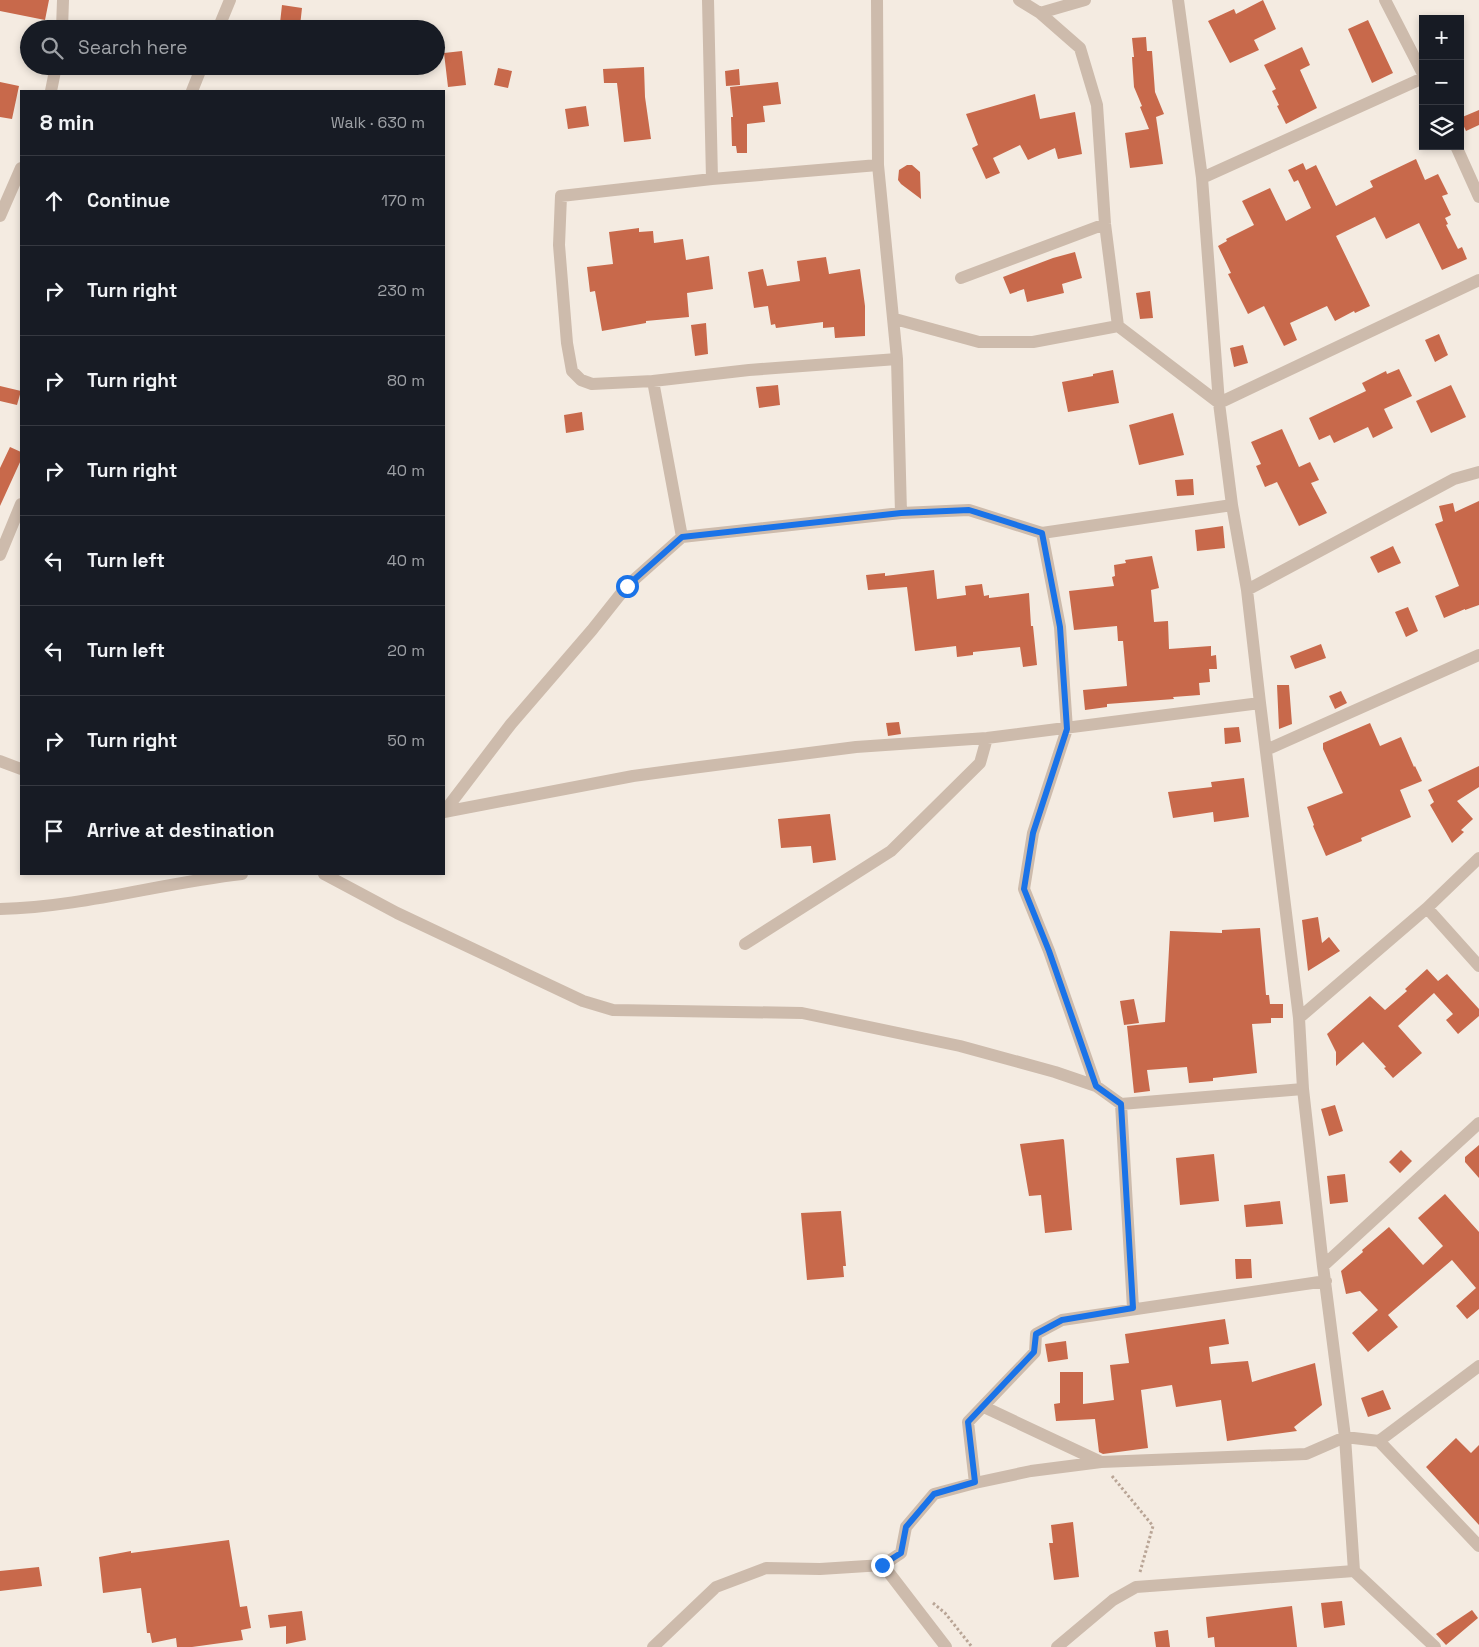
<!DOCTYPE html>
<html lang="en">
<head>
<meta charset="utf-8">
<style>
	:root { --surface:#171b24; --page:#242831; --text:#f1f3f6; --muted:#9ea1a6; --line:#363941 }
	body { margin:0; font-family:"Space Grotesk",sans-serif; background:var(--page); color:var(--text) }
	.controls { position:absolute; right:15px; top:15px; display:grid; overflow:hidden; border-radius:0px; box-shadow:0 2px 8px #0003 }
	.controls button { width:45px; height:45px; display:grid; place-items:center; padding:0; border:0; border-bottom:1px solid var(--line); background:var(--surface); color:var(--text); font:25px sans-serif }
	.stop { position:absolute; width:15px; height:15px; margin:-11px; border:4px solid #1a73e8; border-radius:50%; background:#fff }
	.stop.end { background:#1a73e8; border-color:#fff; box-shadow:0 1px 5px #0008 }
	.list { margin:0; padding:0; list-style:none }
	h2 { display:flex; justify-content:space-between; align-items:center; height:65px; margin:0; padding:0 20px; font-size:21px }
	h2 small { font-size:16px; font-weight:400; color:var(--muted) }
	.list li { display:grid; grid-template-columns:32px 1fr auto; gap:15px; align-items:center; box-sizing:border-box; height:90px; padding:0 20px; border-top:1px solid var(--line) }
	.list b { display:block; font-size:19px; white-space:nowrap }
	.list em { font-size:16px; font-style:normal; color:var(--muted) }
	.icon { flex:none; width:28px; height:28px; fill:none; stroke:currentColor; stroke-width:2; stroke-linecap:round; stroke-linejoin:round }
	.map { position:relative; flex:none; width:1479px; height:1647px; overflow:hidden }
	.search { position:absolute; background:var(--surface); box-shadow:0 2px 8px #0003; left:20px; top:20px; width:425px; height:55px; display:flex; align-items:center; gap:12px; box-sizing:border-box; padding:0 18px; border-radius:28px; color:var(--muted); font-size:19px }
	.panel { position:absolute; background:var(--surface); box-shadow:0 2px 8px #0003; left:20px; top:90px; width:425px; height:785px; border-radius:0px }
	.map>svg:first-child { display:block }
	.building { fill:#c8694b }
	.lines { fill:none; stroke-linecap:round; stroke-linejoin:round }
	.path { stroke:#b9a596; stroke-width:3; stroke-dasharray:2.5 2.5; stroke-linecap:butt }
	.street { stroke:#cdbbac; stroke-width:12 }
	.route { stroke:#1a73e8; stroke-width:6 }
</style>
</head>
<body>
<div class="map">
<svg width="1479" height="1647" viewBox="0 0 1479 1647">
	<rect width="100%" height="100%" fill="#f4ebe1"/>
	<path class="building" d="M0 0H49L45 20 0 11Z
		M1263 0 1276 29 1254 40 1259 50 1230 63 1208 21 1234 9 1236 14Z
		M282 5 302 8 300 26 280 23Z
		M1368 20 1393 73 1372 83 1348 29Z
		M1146 37 1147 51H1152L1155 92 1164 114 1156 117 1163 164 1130 168 1125 133 1149 129 1140 107 1142 106 1134 87 1132 57H1134L1132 38Z
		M1302 47 1310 65 1300 70 1317 108 1286 124 1277 106 1279 105 1272 91 1276 89 1264 65Z
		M462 51 466 85 448 87 444 53Z
		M644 67 645 97 651 139 624 142 617 83H604L603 69Z
		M498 68 512 71 508 88 494 85Z
		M739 69 740 85 726 86 725 71Z
		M0 82 19 86 12 119 0 117Z
		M778 82 781 104 763 106 765 122 747 124V153H737L736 146H732L731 117H733L730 87Z
		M1035 94 1040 119 1075 112 1082 154 1058 159 1055 148 1028 160 1020 145 993 158 1000 173 986 179 972 148 978 145 966 114Z
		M586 106 589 126 568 129 565 109Z
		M1479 110V125L1466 131 1460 118Z
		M1416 159 1425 180 1438 174 1448 194 1442 196 1451 215 1445 218 1448 224 1446 225 1458 249 1462 247 1467 259 1442 270 1419 223 1386 239 1375 217 1336 236 1370 306 1355 313 1354 311 1335 321 1327 306 1290 323 1297 340 1284 346 1264 306 1248 314 1228 274 1231 273 1218 246 1227 241 1226 239 1254 225 1242 201 1270 188 1286 221 1311 208 1298 180 1294 182 1288 170 1303 163 1306 170 1316 165 1336 206 1373 187 1370 181Z
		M907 165H912L920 172 921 199 901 184 898 180 899 170Z
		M639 228V232L653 231 654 243 683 239 686 260 709 256 713 289 687 293 689 317 646 321V323L602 331 595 291 590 292 587 267 613 264 609 232Z
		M1075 252 1082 278 1062 284 1064 293 1027 302 1024 289 1010 294 1003 277 1053 258Z
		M826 257 829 274 860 269 865 306V336L835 338 834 327 823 328V322L776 328 775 324 771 325 768 306 754 308 748 272 763 269 767 286 800 281 797 261Z
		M1150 291 1153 318 1140 319 1136 293Z
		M706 323 708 354 695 356 691 325Z
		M1439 334 1448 355 1435 362 1425 340Z
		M1243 345 1248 363 1234 367 1230 348Z
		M1399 369 1412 396 1384 409 1393 428 1373 438 1368 427 1334 443 1330 435 1319 440 1309 418 1366 391 1362 383 1386 371 1387 374Z
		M1113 370 1119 403 1068 412 1062 382 1093 376V374Z
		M778 385 780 405 759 408 756 387Z
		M1451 385 1466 417 1431 433 1416 401Z
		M0 386 21 391 17 405 0 401Z
		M582 412 584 430 566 433 564 415Z
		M1173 413 1184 455 1139 465 1129 425Z
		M1282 429 1299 467 1310 462 1319 480 1311 483 1327 513 1299 526 1277 482 1265 487 1256 466 1261 464 1251 442Z
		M10 447 21 452V460L0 506V468Z
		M1193 479 1194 495 1177 496 1175 480Z
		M1479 501V605L1465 610V609L1444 618 1435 596 1459 586 1435 524 1443 521 1439 506 1453 503 1455 512Z
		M1223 526 1225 548 1197 551 1195 530Z
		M1393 546 1401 563 1378 573 1370 557Z
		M1152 556 1159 588 1151 590 1154 622 1168 621 1169 649 1211 646V656L1216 655 1217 669H1209L1210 682 1199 683 1200 695 1173 697 1174 699 1107 704V707L1085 710 1083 690 1127 686 1123 641H1118L1117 626 1074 630 1069 591 1114 586 1112 577 1115 576 1114 565 1126 563 1125 560Z
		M934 570 937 599 966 595 965 586 982 584 984 596 989 595V598L1029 593 1031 626H1033L1037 665 1023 667 1020 647 973 652V655L957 657 956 646 915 651 907 587 868 590 866 575 885 573V576Z
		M1408 607 1418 631 1406 637 1395 612Z
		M1321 644 1326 658 1295 669 1290 656Z
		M1277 685H1289L1292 724 1279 729Z
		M1341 691 1347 703 1335 709 1329 696Z
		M899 722 901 734 888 736 886 723Z
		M1370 723 1380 746 1401 737 1414 767 1415 766 1422 781 1400 790 1411 817 1361 838 1362 841 1326 856 1313 826 1314 825 1307 807 1343 793 1323 749V743Z
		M1239 727 1241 742 1225 744 1224 728Z
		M1479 766V787L1457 801 1473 819 1461 830 1464 832 1452 843 1430 805 1434 802 1428 790Z
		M1244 778 1249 817 1214 822 1213 812 1173 818 1168 792 1212 787 1211 782Z
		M830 814 836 860 813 863 811 846 781 848 778 819Z
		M1318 917 1322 943 1329 937 1340 951 1308 971 1302 920Z
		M1260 928 1266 995H1269L1270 1004H1283V1018H1271V1023L1252 1024 1257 1073 1213 1078V1081L1189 1083 1187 1067 1147 1070 1150 1091 1134 1093 1127 1026 1165 1022 1170 931 1222 933V930Z
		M1427 969 1438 981 1447 974 1479 1009V1016L1458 1034 1446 1020 1453 1014 1434 993 1398 1026 1422 1053 1393 1078 1384 1068 1386 1067 1363 1042 1336 1066V1052L1327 1034 1370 996 1385 1010 1407 991 1405 989Z
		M1134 999 1139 1023 1124 1025 1120 1001Z
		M1335 1105 1343 1131 1329 1136 1321 1109Z
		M1063 1139 1064 1140 1072 1230 1045 1233 1041 1195 1029 1196 1020 1144Z
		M1479 1145V1178L1465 1162V1157Z
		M1401 1150 1412 1161 1400 1173 1389 1162Z
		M1214 1154 1219 1201 1180 1205 1176 1158Z
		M1345 1174 1348 1202 1330 1204 1327 1176Z
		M1445 1194 1479 1232V1309L1467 1319 1456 1306 1476 1288 1452 1260 1388 1315 1398 1327 1368 1352 1352 1333 1378 1310 1360 1291 1346 1294 1341 1271 1363 1252 1362 1250 1389 1227 1423 1265 1443 1246 1418 1218Z
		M1280 1201 1283 1224 1246 1227 1244 1205Z
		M841 1211 846 1266H843L844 1277 807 1280 801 1213Z
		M1235 1259H1251L1252 1278 1236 1279Z
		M1225 1319 1229 1344 1209 1347 1211 1364 1248 1361 1252 1382 1315 1363 1322 1405 1294 1427 1297 1431 1227 1441 1221 1400 1176 1407 1172 1385 1141 1390 1148 1448 1103 1454 1099 1452 1095 1419 1056 1421 1054 1404 1060 1403V1372H1083V1404L1114 1400 1110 1365 1129 1363 1125 1334Z
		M1066 1341 1068 1359 1048 1362 1045 1344Z
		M1383 1390 1391 1409 1368 1417 1361 1398Z
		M1456 1438 1471 1453 1479 1445V1525L1426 1467Z
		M1073 1522 1079 1577 1054 1580 1049 1543H1053L1051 1525Z
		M229 1540 240 1607 247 1606 251 1628 241 1630 243 1640 192 1647H177L176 1638 152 1643 150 1633H147L141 1588 103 1593 99 1557 131 1551V1553Z
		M39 1567 42 1586 0 1591V1571Z
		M1342 1601 1345 1625 1324 1628 1321 1603Z
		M1292 1606 1297 1647H1215L1214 1637 1208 1638 1206 1617Z
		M1472 1610 1478 1618 1446 1645 1436 1634Z
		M302 1611 306 1640 286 1644V1626L270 1628 268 1615Z
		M1168 1630 1170 1647H1156L1154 1632Z"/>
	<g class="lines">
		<path class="path" d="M1112 1476 1153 1526 1140 1572
			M933 1603 945 1613 972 1647"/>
		<path class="street" d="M708 0 712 179
			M877 0 878 165 712 179 561 196 559 245 567 343 572 371 581 380 592 384 653 381 749 370 897 359
			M1019 0 1040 13 1080 48 1097 105 1105 224 1118 326
			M1178 0 1202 178 1219 403 1232 505 1247 590 1260 703 1299 1018 1303 1089 1323 1266 1345 1437 1354 1571 1435 1647
			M1385 0 1423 74
			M1040 13 1085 0
			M62 29 63 0
			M218 29 230 0
			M51 91 56 66
			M192 91 202 66
			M1456 146 1479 197
			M878 165 897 359 901 513
			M1202 178 1423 78
			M0 216 21 168
			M961 278 1105 224
			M895 319 979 342H1033L1118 326 1219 403 1479 280
			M653 381 682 537
			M1042 533 1060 627 1067 729 1033 833 1024 889 1049 951 1096 1086
			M0 555 21 504
			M1247 590 1454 479 1479 472
			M1266 750 1479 655
			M0 761 21 769
			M444 812 511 724 592 630 627 586 682 537 901 513 969 510 1042 533 1232 505
			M444 812 633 776 692 768 856 747 987 738 1260 703
			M324 874 397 913 583 1001 613 1010 802 1013 960 1046 1055 1072 1096 1086 1121 1104 1303 1089
			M1427 908 1479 966
			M0 909C82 907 161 883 242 874
			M745 944 891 851 980 763 987 738
			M1299 1018 1427 908 1479 858
			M1121 1104 1133 1308
			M1323 1266 1479 1123
			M984 1407 1101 1462 1306 1454 1345 1437 1379 1441 1479 1366
			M1379 1441 1479 1546
			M975 1483 1031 1471 1101 1462
			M883 1565 946 1647
			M653 1647 716 1587 766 1568 820 1569 883 1565 901 1553 906 1527 934 1494 975 1483 968 1422 1035 1352 1036 1334 1062 1320 1326 1281
			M1057 1647 1113 1600 1136 1587 1354 1571"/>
	</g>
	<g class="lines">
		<path class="route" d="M627 586 682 537 901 513 969 510 1042 533 1060 627 1067 729 1033 833 1024 889 1049 951 1096 1086 1121 1104 1133 1308 1062 1320 1036 1334 1034 1352 968 1422 975 1482 934 1494 906 1527 901 1553 882 1565"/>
	</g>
</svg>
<div class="controls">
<button>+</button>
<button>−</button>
<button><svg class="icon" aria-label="layers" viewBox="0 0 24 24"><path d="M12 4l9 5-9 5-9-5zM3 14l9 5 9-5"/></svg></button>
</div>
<div class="stop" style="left:627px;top:586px"></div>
<div class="stop end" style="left:882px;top:1565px"></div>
<div class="search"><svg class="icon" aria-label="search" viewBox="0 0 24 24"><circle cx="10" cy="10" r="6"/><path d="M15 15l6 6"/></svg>Search here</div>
<section class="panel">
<h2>8 min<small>Walk · 630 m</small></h2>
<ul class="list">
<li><svg class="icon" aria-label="ahead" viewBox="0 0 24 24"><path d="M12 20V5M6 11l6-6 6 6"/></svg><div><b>Continue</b></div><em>170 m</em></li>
<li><svg class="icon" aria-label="right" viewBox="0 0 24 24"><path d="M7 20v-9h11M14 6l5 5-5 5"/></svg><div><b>Turn right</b></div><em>230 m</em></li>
<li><svg class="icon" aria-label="right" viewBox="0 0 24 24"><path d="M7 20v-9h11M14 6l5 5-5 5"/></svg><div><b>Turn right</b></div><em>80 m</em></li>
<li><svg class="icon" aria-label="right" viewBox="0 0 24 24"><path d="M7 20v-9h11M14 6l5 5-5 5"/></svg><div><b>Turn right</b></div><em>40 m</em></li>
<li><svg class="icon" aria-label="left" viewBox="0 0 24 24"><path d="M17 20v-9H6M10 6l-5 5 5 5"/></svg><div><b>Turn left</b></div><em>40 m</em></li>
<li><svg class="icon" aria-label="left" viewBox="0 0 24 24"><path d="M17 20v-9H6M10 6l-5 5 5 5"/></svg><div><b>Turn left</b></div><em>20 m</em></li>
<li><svg class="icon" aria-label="right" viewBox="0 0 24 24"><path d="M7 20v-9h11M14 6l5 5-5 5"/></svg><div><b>Turn right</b></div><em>50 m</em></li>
<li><svg class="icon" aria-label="arrive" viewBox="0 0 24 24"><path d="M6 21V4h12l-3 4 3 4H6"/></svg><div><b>Arrive at destination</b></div></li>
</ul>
</section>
</div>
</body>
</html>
